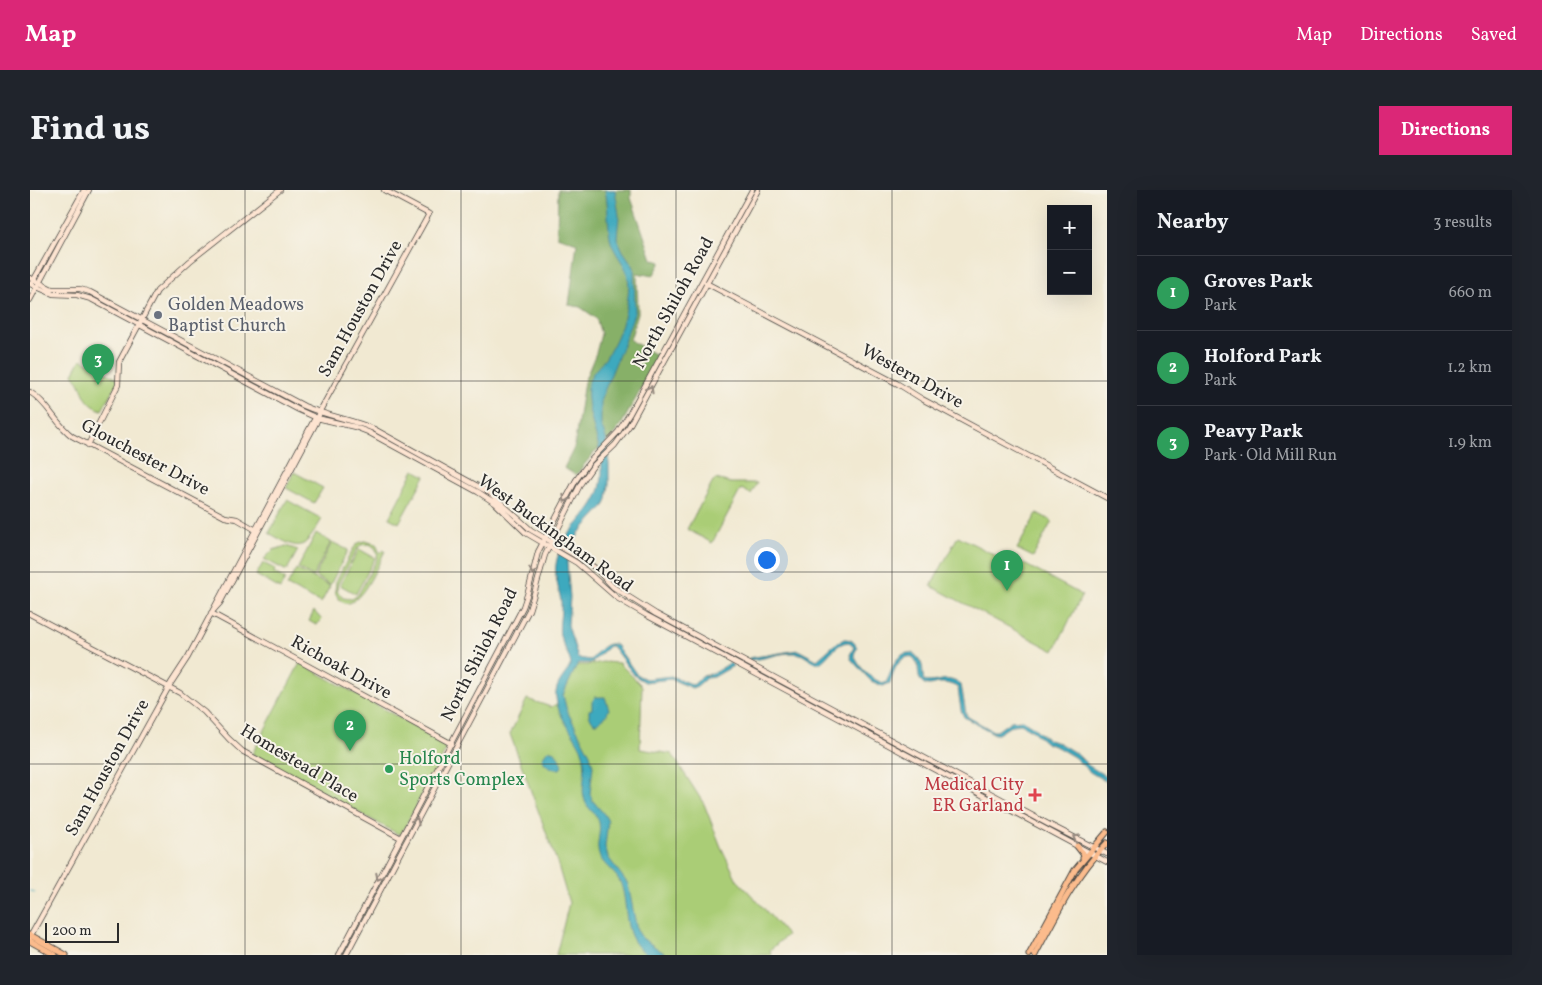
<!DOCTYPE html>
<html lang="en">
<head>
<meta charset="utf-8">
<style>
	:root { --surface:#171b24; --page:#20242c; --text:#f1f3f6; --muted:#9ea1a6; --line:#363941; --accent:#db2777 }
	body { margin:0; font-family:Vollkorn,serif; background:var(--page); color:var(--text) }
	.controls { position:absolute; right:15px; top:15px; display:grid; overflow:hidden; border-radius:0px; box-shadow:0 5px 20px #0002 }
	.controls button { width:45px; height:45px; display:grid; place-items:center; padding:0; border:0; border-bottom:1px solid var(--line); background:var(--surface); color:var(--text); font:25px sans-serif }
	.scale { position:absolute; left:15px; bottom:12px; width:74px; box-sizing:border-box; padding-left:5px; border:2px solid #2b2b2b; border-top:0; font-size:14px; line-height:18px; white-space:nowrap; color:#2b2b2b; -webkit-text-stroke:4px #f7f3e8; paint-order:stroke }
	.you { position:absolute; left:736px; top:369px; width:18px; height:18px; margin:-12px; border:4px solid #fff; border-radius:50%; background:#1a73e8; box-shadow:0 0 0 8px #1a73e833 }
	.badge { display:grid; place-items:center; width:32px; height:32px; border-radius:50%; background:var(--accent); color:#fff; font-size:16px; font-weight:700 }
	.pin { position:absolute; translate:-50% -41px; filter:drop-shadow(0 1px 2px #0008) }
	.pin::after { content:''; position:absolute; top:26px; width:18px; height:15px; background:inherit; clip-path:polygon(0 0,100% 0,50% 100%) }
	.list { margin:0; padding:0; list-style:none }
	h2 { display:flex; justify-content:space-between; align-items:center; height:65px; margin:0; padding:0 20px; font-size:21px }
	h2 small { font-size:16px; font-weight:400; color:var(--muted) }
	.list li { display:grid; grid-template-columns:32px 1fr auto; gap:15px; align-items:center; box-sizing:border-box; height:75px; padding:0 20px; border-top:1px solid var(--line) }
	.list b { display:block; font-size:19px; white-space:nowrap }
	.list p { margin:0; font-size:16px; white-space:nowrap; color:var(--muted) }
	.list em { font-size:16px; font-style:normal; color:var(--muted) }
	.map { position:relative; flex:none; width:1077px; height:765px; overflow:hidden; border-radius:0px }
	header { display:flex; align-items:center; gap:30px; box-sizing:border-box; height:70px; padding:0 25px; background:var(--accent); color:#fff }
	header strong { font-size:24px }
	nav { display:flex; gap:28px; margin-inline-start:auto; font-size:18px }
	.intro { display:flex; align-items:center; justify-content:space-between; box-sizing:border-box; height:120px; padding:0 30px }
	h1 { margin:0; font-size:35px }
	.button { padding:12px 22px; border-radius:0px; background:var(--accent); color:#fff; font-size:18px; font-weight:700 }
	main { display:flex; gap:30px; padding:0 30px }
	aside { flex:1; background:var(--surface); border-radius:0px; box-shadow:0 5px 20px #0002 }
	.map>svg:first-child { display:block }
	.green { fill:#aacd76; stroke:#6a7c50; fill-rule:evenodd }
	.forest { fill:#87b067; stroke:#596e49 }
	.water { fill:#3ea9be; stroke:#346a74 }
	.lines { fill:none; stroke-linecap:round; stroke-linejoin:round }
	.stream { stroke:#3ea9be; stroke-width:1 }
	.secondary-casing { stroke:#494844; stroke-width:6 }
	.primary-casing { stroke:#494844; stroke-width:7 }
	.secondary { stroke:#fde4d1; stroke-width:4.5 }
	.primary { stroke:#fbbb8c; stroke-width:5 }
	.oneway { stroke:#94887e }
	.grid { fill:none; stroke:#2b2b2b; stroke-width:1; stroke-opacity:0.55 }
	.worship-dot { fill:#6b7280; stroke:#f7f3e8; stroke-width:2 }
	.leisure-dot { fill:#2e9e5b; stroke:#f7f3e8; stroke-width:2 }
	.health-dot { fill:#e0444e; stroke:#f7f3e8; stroke-width:2 }
	.labels { text-anchor:middle; dominant-baseline:central; stroke-width:4; stroke-linejoin:round; paint-order:stroke }
	.street-label { font-size:18px; fill:#2b2b2b; stroke:#f7f3e8 }
	.worship-label { font-size:18px; fill:#5b616d; stroke:#f7f3e8; text-anchor:start }
	.leisure-label { font-size:18px; fill:#27864d; stroke:#f7f3e8; text-anchor:start }
	.health-label { font-size:18px; fill:#be3a42; stroke:#f7f3e8; text-anchor:end }
</style>
</head>
<body>
<header>
<strong>Map</strong>
<nav><a>Map</a><a>Directions</a><a>Saved</a></nav>
</header>
<div class="intro"><h1>Find us</h1><a class="button">Directions</a></div>
<main>
<div class="map">
<svg width="1077" height="765" viewBox="0 0 1077 765">
	<rect width="100%" height="100%" fill="#f7f3e8"/>
	<filter id="ink" filterUnits="userSpaceOnUse"><feTurbulence type="fractalNoise" baseFrequency=".02" numOctaves="2"/><feDisplacementMap in="SourceGraphic" scale="10" xChannelSelector="R" yChannelSelector="G"/><feConvolveMatrix kernelMatrix="1 2 1 2 8 2 1 2 1" color-interpolation-filters="sRGB"/></filter>
	<filter id="wash" filterUnits="userSpaceOnUse"><feTurbulence type="fractalNoise" baseFrequency=".0096" numOctaves="4" result="noise"/><feDisplacementMap in="SourceGraphic" scale="20" xChannelSelector="R" yChannelSelector="G"/><feGaussianBlur stdDeviation="1.12" result="paint"/><feColorMatrix in="noise" values="0 0 0 0 0 0 0 0 0 0 0 0 0 0 0 0 0 1.4 0 .05"/><feComposite in="paint" operator="in"/></filter>
	<g filter="url(#wash)">
		<rect width="100%" height="100%" fill="#f1e9d2"/>
		<path class="green" d="M51 169 88 189 87 193 72 220C51 213 56 199 43 184Z
			M384 280 395 286 369 333 359 328Z
			M264 282 293 298 284 313 256 298Z
			M686 289 701 293H727L721 304 711 299 682 353 657 339 684 290Z
			M257 310 292 329C273 361 272 362 239 343Z
			M1007 323 1022 331 1003 367 987 359Z
			M286 343 301 352 283 386 268 378Z
			M928 346 978 372 981 367 1052 405 1024 461 901 396Z
			M335 351 346 354 350 363 353 360 355 361C348 374 322 439 305 402L306 391 323 359 328 353ZM339 354C347 357 349 364 346 371L328 405 322 409 313 408 307 401 308 394 327 359 331 355Z
			M302 352 318 360 300 395 285 386Z
			M256 356 268 360 257 380H255L234 369 243 360Z
			M329 359 345 368 326 404 310 395Z
			M233 373 245 379 244 383 255 389 250 399 226 385Z
			M266 379 300 396 291 413 257 396Z
			M284 421 292 430 286 435 279 431Z
			M573 472 589 473 612 496 610 559 642 564 674 614 691 657 707 690 730 714 757 745 740 760 741 765H526L539 713 527 672 480 544 497 509 521 517 532 511 537 489 547 475H557Z
			M270 473 417 554 418 556 371 644H368L222 564Z"/>
		<path class="forest" d="M528 0H601V8L622 69 631 72 623 86 607 83 608 123 600 150 629 167 591 235 581 248 563 264 546 285 534 278 544 258 554 192 566 163 571 144 566 128 550 117 539 115 547 53 527 46Z"/>
		<path class="water" d="M575 0H585L589 25 587 48 593 61 604 77 605 121 593 155 571 209V235L576 248 579 274V294L577 309 575 315 549 343 542 358 537 373 540 407 538 435 548 468 561 470C567 463 575 450 586 455L607 485 616 489 641 486 663 495 673 486 684 483 700 473 703 476 684 487 676 488 667 496 662 498 641 489 615 492 605 486 582 456H579L561 473H548L533 505 537 521 560 564 563 576 560 604 563 611 574 624 578 631 575 657 578 667 598 694 607 740 612 748 637 765H618C590 747 600 721 591 694 587 683 575 677 570 667 564 655 573 641 568 629 565 623 557 618 555 611 549 597 560 578 551 558 543 541 528 528 526 508 524 493 536 486 541 474 539 464 533 456 530 446 528 435 532 423 531 412 530 403 527 395 526 386 524 374 529 360 535 350 547 331 567 317 571 294 577 260 555 230 558 197 559 184 568 178 575 169 580 161 586 151 589 142 595 128 602 97 597 83 594 73 585 64 581 52 577 36 579 17 575 0Z
			M814 449C821 449 824 451 827 458L824 464C827 476 844 493 856 493 861 482 865 462 881 463 885 464 888 467 890 471 894 477 892 484 894 491 907 495 915 483 931 495L936 524 938 527 963 541H967L981 531 992 530 1002 536 1018 550 1029 553 1047 564 1059 576 1077 587V592L1060 582 1044 567 1027 557 1016 553 1003 541 991 534 982 535 968 544H965L934 527 931 520 928 498C924 495 918 493 913 493 905 492 900 498 893 493 885 487 892 476 883 467 868 464 863 483 860 493L853 496 841 491 821 469 820 465 824 457 818 452C806 453 799 466 790 473 780 473 775 463 765 463 749 462 734 470 718 470L719 468 768 460 787 470 804 455Z
			M565 507H575L579 519 576 526 567 533H564L559 526V520L562 519V512Z
			M518 560C527 560 530 569 532 576L530 579C521 579 515 576 512 568Z"/>
		<g class="lines">
			<path class="stream" d="M0 701 4 702"/>
		</g>
	</g>
	<g filter="url(#ink)">
		<g class="lines">
			<defs>
				<path id="secondary" d="M0 88 22 99H50L60 102 274 216C296 226 321 229 344 239L460 303 501 340 555 371 564 377 583 397 626 424 1018 634 1077 664
					M2 93 54 0
					M676 93 868 194 892 209 1077 308
					M0 94 23 104 47 105 61 109 269 220 287 228 325 237 338 242 448 302 465 313 496 343 547 373 587 408 616 425 1077 672
					M0 110 59 0
					M0 202C18 213 25 233 42 246L195 327 207 329 226 340
					M58 255 88 195 89 172 127 101 160 71 250 0
					M181 423 190 413 286 233 291 219 399 24 354 0
					M181 423 422 554
					M0 424 150 503 174 522 199 549 212 561 371 648
					M0 747 141 493 158 467 284 230 287 228
					M309 765 493 417 498 402 508 362 546 290 560 271 588 242 600 223 722 0
					M316 765 499 420 504 404 515 365 551 293 563 276 585 255 599 236 728 0"/>
				<path id="primary" d="M1047 656 1054 665 1053 668
					M0 745 36 765
					M0 751 25 765
					M999 765 1045 680 1077 642
					M1005 765C1026 725 1045 686 1077 653"/>
			</defs>
			<use href="#secondary" class="secondary-casing"/>
			<use href="#primary" class="primary-casing"/>
			<use href="#secondary" class="secondary"/>
			<use href="#primary" class="primary"/>
		</g>
		<defs><path id="oneway-chevron" d="M-2-3.5L2.5 0L-2 3.5" fill="none" stroke-width="1.6" stroke-linecap="round" stroke-linejoin="round" transform="scale(1.25)"/></defs>
		<g class="oneway">
			<use href="#oneway-chevron" transform="translate(620 199) rotate(-61)"/>
			<use href="#oneway-chevron" transform="translate(536 309) rotate(118)"/>
			<use href="#oneway-chevron" transform="translate(503 381) rotate(103)"/>
			<use href="#oneway-chevron" transform="translate(386 631) rotate(-62)"/>
			<use href="#oneway-chevron" transform="translate(1046 648) rotate(-153)"/>
			<use href="#oneway-chevron" transform="translate(349 687) rotate(117)"/>
		</g>
	</g>
	<path class="grid" d="M215 0V765M431 0V765M646 0V765M862 0V765M0 191H1077M0 382H1077M0 574H1077"/>
	<circle class="worship-dot" cx="128" cy="125" r="5"/>
	<circle class="leisure-dot" cx="359" cy="579" r="5"/>
	<path class="health-dot" d="M1002.5 597.5h5v5h5v5h-5v5h-5v-5h-5v-5h5z"/>
	<g class="labels">
		<g class="street-label">
			<text transform="translate(644 113) rotate(-61)">North Shiloh Road</text>
			<text transform="translate(331 119) rotate(-61)">Sam Houston Drive</text>
			<text transform="translate(882 187) rotate(29)">Western Drive</text>
			<text transform="translate(115 268) rotate(28)">Glouchester Drive</text>
			<text transform="translate(525 344) rotate(36)">West Buckingham Road</text>
			<text transform="translate(450 465) rotate(-63)">North Shiloh Road</text>
			<text transform="translate(311 478) rotate(29)">Richoak Drive</text>
			<text transform="translate(269 574) rotate(31)">Homestead Place</text>
			<text transform="translate(78 578) rotate(-61)">Sam Houston Drive</text>
		</g>
		<g class="worship-label">
			<text x="138" y="115">Golden Meadows<tspan x="138" dy="21">Baptist Church</tspan></text>
		</g>
		<g class="leisure-label">
			<text x="369" y="569">Holford<tspan x="369" dy="21">Sports Complex</tspan></text>
		</g>
		<g class="health-label">
			<text x="994" y="595">Medical City<tspan x="994" dy="21">ER Garland</tspan></text>
		</g>
	</g>
</svg>
<div class="controls">
<button>+</button>
<button>−</button>
</div>
<div class="scale">200 m</div>
<div class="you"></div>
<div class="pin badge" style="left:977px;top:401px;background:#2e9e5b">1</div>
<div class="pin badge" style="left:320px;top:561px;background:#2e9e5b">2</div>
<div class="pin badge" style="left:68px;top:195px;background:#2e9e5b">3</div>
</div>
<aside>
<h2>Nearby<small>3 results</small></h2>
<ul class="list">
<li><span class="badge" style="background:#2e9e5b">1</span><div><b>Groves Park</b><p>Park</p></div><em>660 m</em></li>
<li><span class="badge" style="background:#2e9e5b">2</span><div><b>Holford Park</b><p>Park</p></div><em>1.2 km</em></li>
<li><span class="badge" style="background:#2e9e5b">3</span><div><b>Peavy Park</b><p>Park · Old Mill Run</p></div><em>1.9 km</em></li>
</ul>
</aside>
</main>
</body>
</html>
